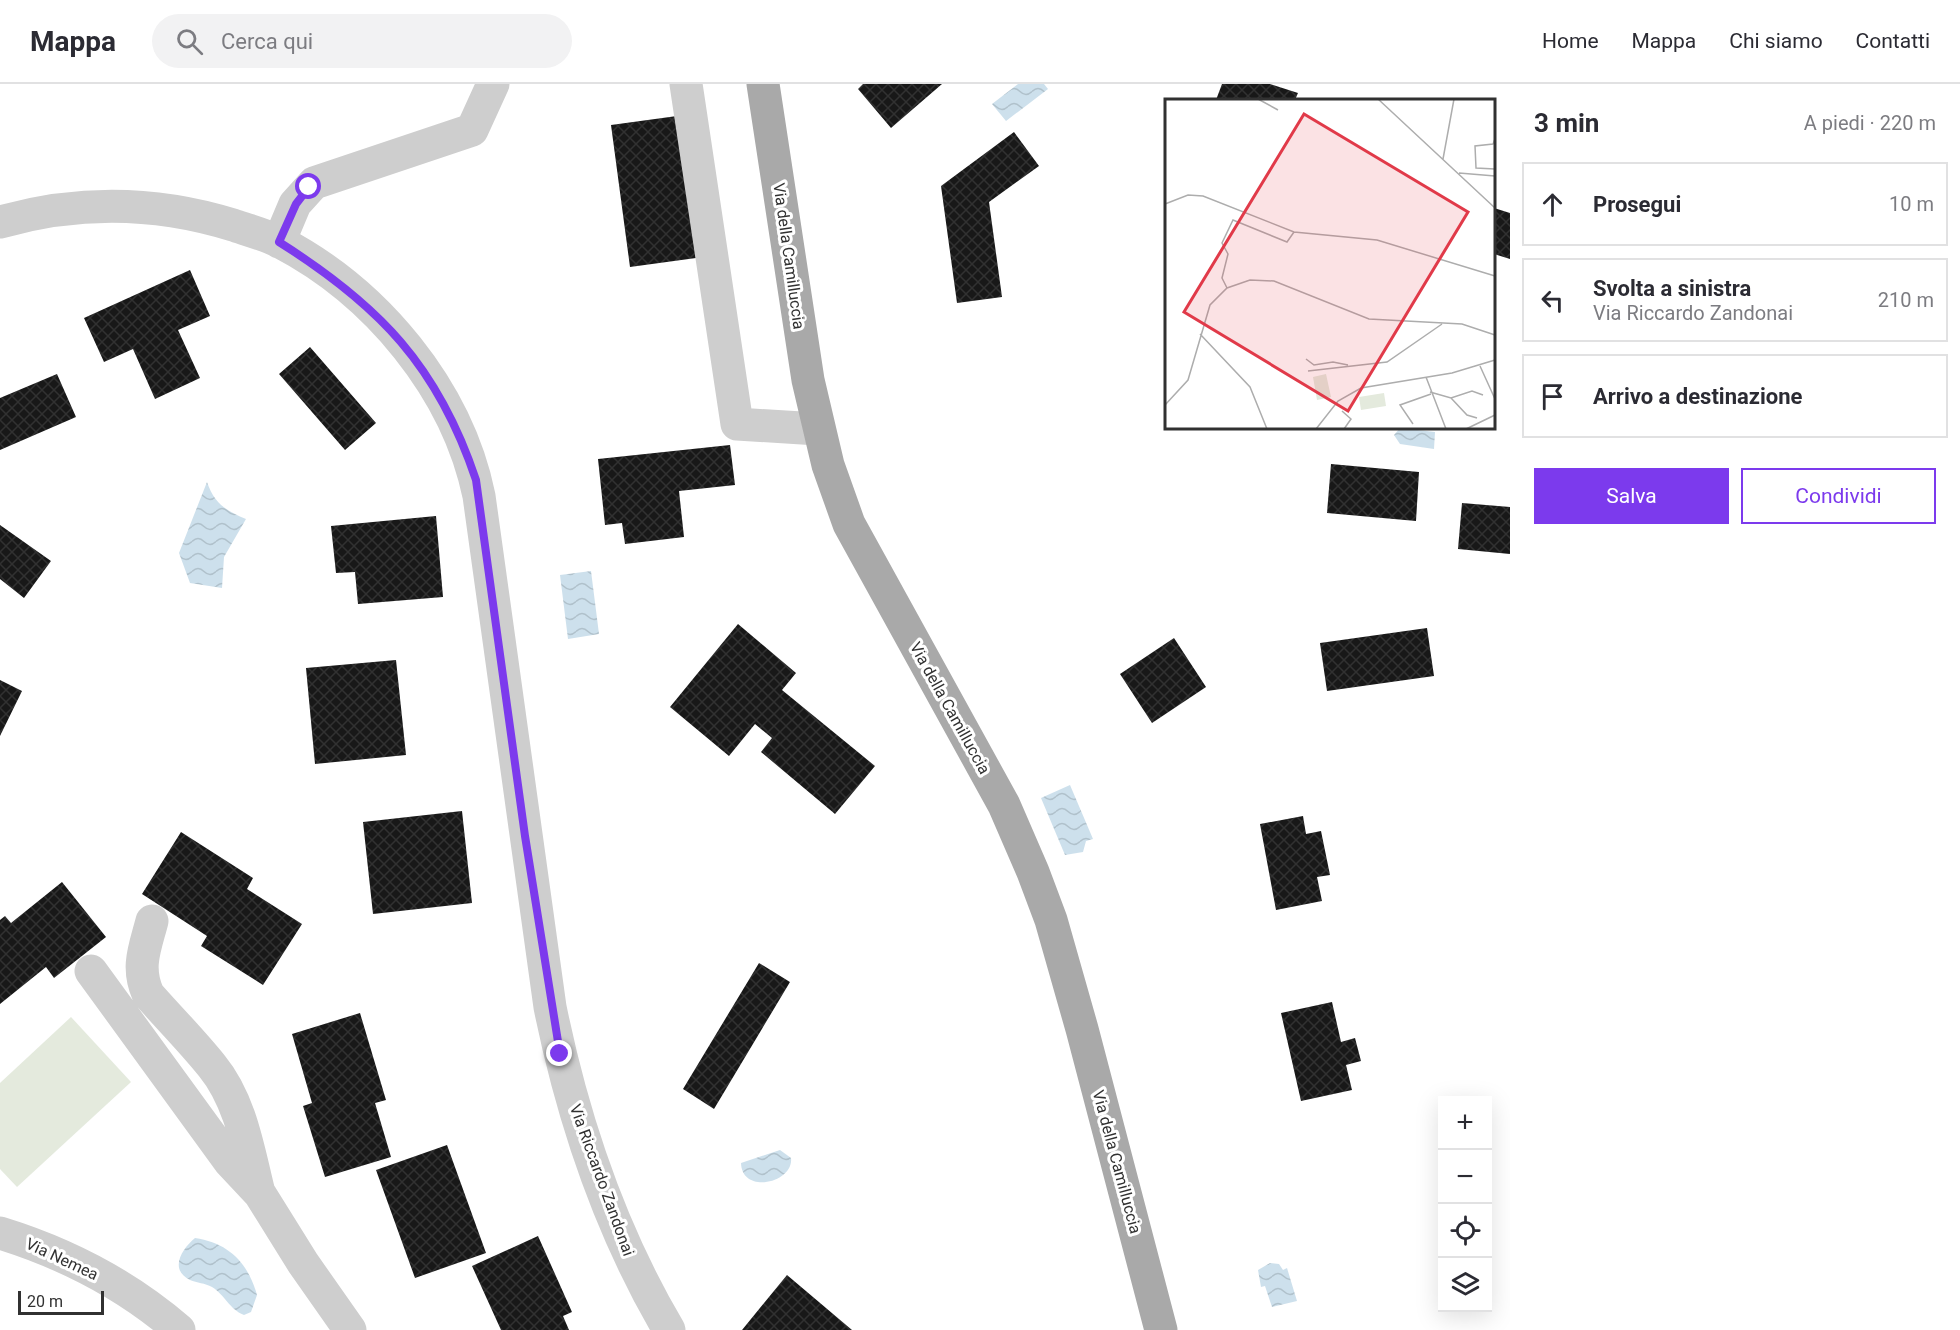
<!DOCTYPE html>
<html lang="it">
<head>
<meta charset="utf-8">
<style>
	:root { --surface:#fff; --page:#f2f2f3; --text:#2b2b33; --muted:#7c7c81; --line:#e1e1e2; --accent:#7c3aed }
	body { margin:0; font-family:Roboto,sans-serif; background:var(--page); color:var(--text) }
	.controls { position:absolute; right:18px; bottom:18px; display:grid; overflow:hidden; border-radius:0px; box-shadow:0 6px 24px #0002 }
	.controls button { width:54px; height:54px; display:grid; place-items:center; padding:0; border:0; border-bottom:2px solid var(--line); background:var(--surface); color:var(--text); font:30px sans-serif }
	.scale { position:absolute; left:18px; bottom:15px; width:86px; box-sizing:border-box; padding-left:6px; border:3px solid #313131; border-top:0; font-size:16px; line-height:21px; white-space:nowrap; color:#313131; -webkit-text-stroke:4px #fff; paint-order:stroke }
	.stop { position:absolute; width:18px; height:18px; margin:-14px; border:4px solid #7c3aed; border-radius:50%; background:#fff }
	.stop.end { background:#7c3aed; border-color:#fff; box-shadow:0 2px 6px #0008 }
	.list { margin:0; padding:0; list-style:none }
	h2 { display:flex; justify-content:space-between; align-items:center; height:78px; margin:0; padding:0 24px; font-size:26px }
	h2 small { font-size:20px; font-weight:400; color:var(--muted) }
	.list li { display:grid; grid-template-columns:39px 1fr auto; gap:18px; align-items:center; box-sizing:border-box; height:84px; margin:0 12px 12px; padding:0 12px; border:2px solid var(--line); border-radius:0px }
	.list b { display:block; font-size:22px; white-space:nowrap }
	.list p { margin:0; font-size:20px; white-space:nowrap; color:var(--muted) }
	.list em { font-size:20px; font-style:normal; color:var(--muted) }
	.actions { display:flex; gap:12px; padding:18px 24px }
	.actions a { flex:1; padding:14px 0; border:2px solid var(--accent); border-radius:0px; text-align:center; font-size:21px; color:var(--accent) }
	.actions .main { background:var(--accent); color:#fff }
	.icon { flex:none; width:33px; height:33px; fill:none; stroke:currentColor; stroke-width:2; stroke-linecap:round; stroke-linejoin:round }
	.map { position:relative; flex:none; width:1510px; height:1246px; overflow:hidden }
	header { display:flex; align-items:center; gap:36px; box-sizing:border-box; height:84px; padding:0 30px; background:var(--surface); border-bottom:2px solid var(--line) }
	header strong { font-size:28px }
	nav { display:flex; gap:33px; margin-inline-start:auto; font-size:21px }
	.search { width:420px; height:54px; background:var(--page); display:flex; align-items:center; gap:15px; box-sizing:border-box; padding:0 21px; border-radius:33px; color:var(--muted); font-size:22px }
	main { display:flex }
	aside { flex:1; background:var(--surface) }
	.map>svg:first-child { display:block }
	.pitch { fill:#e4eadd }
	.water { fill:url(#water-waves) }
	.building { fill:url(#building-cross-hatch) }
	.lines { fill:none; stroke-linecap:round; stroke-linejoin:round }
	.minor { stroke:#cecece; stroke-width:33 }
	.major { stroke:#a9a9a9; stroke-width:33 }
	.route { stroke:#7c3aed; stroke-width:8 }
	.labels { text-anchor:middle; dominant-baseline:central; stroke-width:6; stroke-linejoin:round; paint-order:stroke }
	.street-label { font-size:16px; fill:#313131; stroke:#fff }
	.inset-road { fill:none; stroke:#adadad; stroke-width:1.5 }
	.view { fill:#e13a49; fill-opacity:0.15; stroke:#e13a49; stroke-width:3 }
	.inset-edge { fill:none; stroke:#313131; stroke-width:3 }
</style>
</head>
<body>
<header>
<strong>Mappa</strong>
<div class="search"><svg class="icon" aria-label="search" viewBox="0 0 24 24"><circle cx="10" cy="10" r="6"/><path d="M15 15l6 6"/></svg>Cerca qui</div>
<nav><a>Home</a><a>Mappa</a><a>Chi siamo</a><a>Contatti</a></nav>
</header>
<main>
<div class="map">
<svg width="1510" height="1246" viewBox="0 0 1510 1246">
	<defs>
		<pattern id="water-waves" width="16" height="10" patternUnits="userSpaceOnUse" patternTransform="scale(1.5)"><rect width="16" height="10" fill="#cde0ec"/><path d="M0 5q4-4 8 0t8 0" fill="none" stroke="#b0c1cb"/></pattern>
		<pattern id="building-cross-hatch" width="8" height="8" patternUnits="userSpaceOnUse" patternTransform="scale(1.5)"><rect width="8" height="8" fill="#181818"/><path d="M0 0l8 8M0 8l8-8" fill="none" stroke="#313131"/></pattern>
	</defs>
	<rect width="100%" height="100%" fill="#fff"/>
	<path class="pitch" d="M71 933 131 998 17 1103 0 1085V999Z"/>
	<path class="water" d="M1018 0H1044L1048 5 1006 37 992 20Z
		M1400 344 1435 348 1434 365 1400 360 1394 351Z
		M207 398C214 419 226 427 246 435L224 473 222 504 190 499 179 469Z
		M591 487 599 550 568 555 560 491Z
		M1070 701 1093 755 1086 757 1083 768 1065 771 1041 714Z
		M780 1066 791 1074C794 1099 742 1111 741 1079Z
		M195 1154C229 1159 248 1179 257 1211L251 1228 244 1231C229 1225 225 1211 212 1203 205 1199 197 1199 190 1196 168 1185 183 1164 195 1154Z
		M1270 1179 1279 1180 1283 1186 1287 1184 1297 1217 1272 1223 1265 1202 1261 1203 1258 1186Z"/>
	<path class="building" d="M863 0H942L891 44 858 5Z
		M1222 0H1270L1298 9 1295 16H1216Z
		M677 32 696 174 630 183 611 41Z
		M1014 48 1039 82 989 118 1002 213 957 219 941 102Z
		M1494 124 1510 129V175L1494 170Z
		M190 186 210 232 178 246 200 294 155 315 133 265 104 278 84 234Z
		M310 263 376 339 345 366 279 290Z
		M57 290 76 333 0 366V314Z
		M730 361 735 401 679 407 684 453 625 460 622 439 605 441 598 375Z
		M1331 380 1419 388 1416 437 1327 429Z
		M1462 419 1510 423V470L1458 465Z
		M436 432 443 513 358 520 355 488 336 489 331 442Z
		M0 441 51 477 24 514 0 495Z
		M738 540 796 589 782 606 875 682 835 730 761 668 772 654 755 640 729 672 670 623Z
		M1427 544 1434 592 1327 607 1320 559Z
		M1174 554 1206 603 1152 639 1120 590Z
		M396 576 406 671 315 680 306 584Z
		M0 596 22 607 0 652Z
		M462 727 472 819 373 830 363 738Z
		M1303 732 1306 750 1321 747 1330 791 1317 793 1322 817 1276 826 1260 740Z
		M181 748 253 794 247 805 302 840 263 901 201 862 207 852 142 810Z
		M62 798 106 853 54 894 46 883 0 920V836L5 832 11 839Z
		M759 879 790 898 714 1025 683 1005Z
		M1332 918 1341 958 1355 954 1361 977 1346 981 1352 1006 1301 1017 1281 929Z
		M360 929 386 1016 375 1019 391 1073 325 1093 303 1022 312 1019 292 950Z
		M447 1061 486 1169 415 1194 376 1086Z
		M538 1152 572 1228 563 1232 569 1246H501L472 1182Z
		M787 1191 852 1246H742Z"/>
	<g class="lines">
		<path class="minor" d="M686 0 737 340 818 345
			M0 138C78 116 156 117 233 141 248 146 266 151 280 158 376 208 457 305 479 412L550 923C573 1036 610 1146 669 1246
			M279 158 295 120 314 99 472 46 493 0
			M152 837C145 864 136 883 148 910 169 934 192 957 212 982 240 1016 248 1064 258 1105
			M91 887 230 1078 260 1110 303 1179 350 1246
			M0 1149C65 1169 128 1202 179 1246"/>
		<path class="major" d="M763 0 808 296 828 381 849 440 1004 721 1033 788 1051 836 1082 945 1161 1246"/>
	</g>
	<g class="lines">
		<path class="route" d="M309 103 296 120 279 158C379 221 438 282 476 396L525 752 560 970"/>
	</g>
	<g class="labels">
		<g class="street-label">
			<text transform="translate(789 172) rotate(82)">Via della Camilluccia</text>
			<text transform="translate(950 624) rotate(61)">Via della Camilluccia</text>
			<text transform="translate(1117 1078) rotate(75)">Via della Camilluccia</text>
			<text transform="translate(602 1096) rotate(70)">Via Riccardo Zandonai</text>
			<text transform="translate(62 1175) rotate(25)">Via Nemea</text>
		</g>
	</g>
	<g transform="translate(1165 15)">
		<rect width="330" height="330" fill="#fff"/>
		<path d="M161 275 166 298 152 301 148 278ZM219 294 221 307 196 311 194 298Z" fill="#e4eadd"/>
		<path class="inset-road" d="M93 0 113 11M213 0 330 109M330 40 328 45 310 47 311 69 330 70M278 60 289 0M294 74 330 77M0 105 23 96 38 97 129 133 212 141 330 177M62 189 57 179 63 155 57 144 68 121 122 143 129 133M35 235 85 288 102 330M141 260 149 266 168 263 183 266M315 267 330 300M143 272 222 263 277 225M261 278 281 330M265 293 286 299 307 292 318 296M286 299 302 316 312 319M0 306 23 281 45 206 62 189 85 181 109 182 204 220 297 225 330 236M177 312 186 320 179 330M248 325 235 306 266 295M151 330 173 302 196 289 287 274 330 261M301 330 330 316"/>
		<path class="view" d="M139 15 303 113 183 312 19 213Z"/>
		<rect width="330" height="330" class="inset-edge"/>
	</g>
</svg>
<div class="controls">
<button>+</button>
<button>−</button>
<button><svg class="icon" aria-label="locate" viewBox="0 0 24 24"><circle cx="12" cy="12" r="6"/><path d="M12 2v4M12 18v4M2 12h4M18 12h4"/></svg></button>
<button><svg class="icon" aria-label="layers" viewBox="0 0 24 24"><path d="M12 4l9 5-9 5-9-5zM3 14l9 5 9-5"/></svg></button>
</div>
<div class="scale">20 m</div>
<div class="stop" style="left:309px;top:103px"></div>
<div class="stop end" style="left:560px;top:970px"></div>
</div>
<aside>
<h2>3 min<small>A piedi · 220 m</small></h2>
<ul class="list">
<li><svg class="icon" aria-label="ahead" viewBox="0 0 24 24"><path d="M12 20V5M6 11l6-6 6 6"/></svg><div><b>Prosegui</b></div><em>10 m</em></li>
<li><svg class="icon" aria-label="left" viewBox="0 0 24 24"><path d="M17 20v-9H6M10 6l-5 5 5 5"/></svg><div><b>Svolta a sinistra</b><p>Via Riccardo Zandonai</p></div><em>210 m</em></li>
<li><svg class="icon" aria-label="arrive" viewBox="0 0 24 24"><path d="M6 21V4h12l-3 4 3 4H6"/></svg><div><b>Arrivo a destinazione</b></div></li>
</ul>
<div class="actions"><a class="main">Salva</a><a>Condividi</a></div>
</aside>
</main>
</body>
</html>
